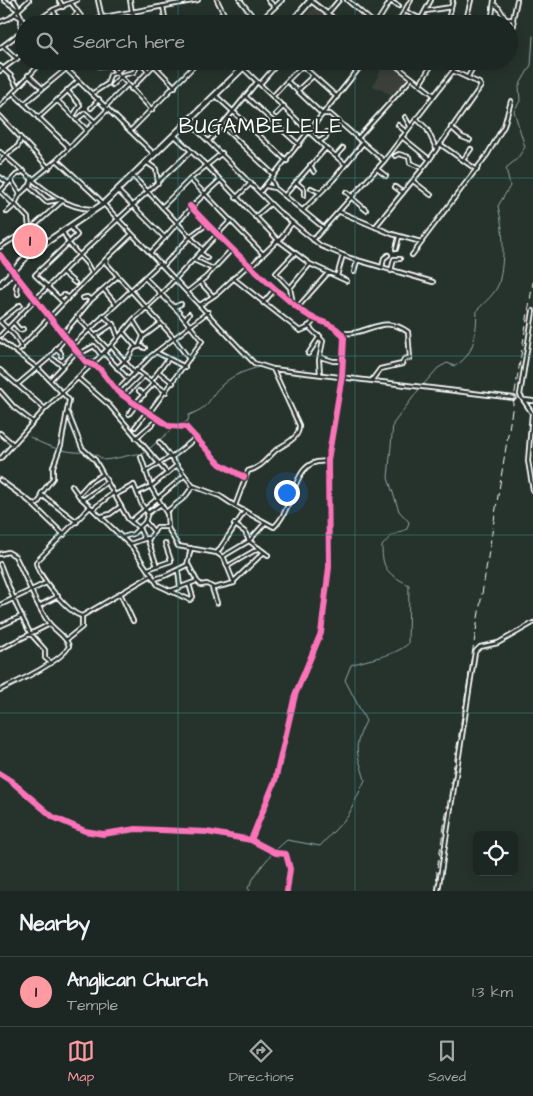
<!DOCTYPE html>
<html lang="en">
<head>
<meta charset="utf-8">
<style>
	:root { --surface:#1c2622; --page:#252e2a; --text:#f1f3f6; --muted:#a0a5a5; --line:#3a4340; --accent:#ff9aa2 }
	body { margin:0; font-family:"Architects Daughter",sans-serif; background:var(--page); color:var(--text) }
	.controls { position:absolute; right:15px; bottom:15px; display:grid; overflow:hidden; border-radius:8px; box-shadow:0 2px 12px #0003 }
	.controls button { width:45px; height:45px; display:grid; place-items:center; padding:0; border:0; border-bottom:1px solid var(--line); background:var(--surface); color:var(--text); font:25px sans-serif }
	.you { position:absolute; left:286px; top:492px; width:18px; height:18px; margin:-12px; border:4px solid #fff; border-radius:50%; background:#1a73e8; box-shadow:0 0 0 8px #1a73e833 }
	.badge { display:grid; place-items:center; width:32px; height:32px; border-radius:50%; background:var(--accent); color:#111; font-size:16px; font-weight:700 }
	.pin { position:absolute; translate:-50% -50%; border:2px solid #fff; box-shadow:0 1px 5px #0006 }
	.list { margin:0; padding:0; list-style:none }
	h2 { display:flex; justify-content:space-between; align-items:center; height:65px; margin:0; padding:0 20px; font-size:21px }
	h2 small { font-size:16px; font-weight:400; color:var(--muted) }
	.list li { display:grid; grid-template-columns:32px 1fr auto; gap:15px; align-items:center; box-sizing:border-box; height:70px; padding:0 20px; border-top:1px solid var(--line) }
	.list b { display:block; font-size:19px; white-space:nowrap }
	.list p { margin:0; font-size:16px; white-space:nowrap; color:var(--muted) }
	.list em { font-size:16px; font-style:normal; color:var(--muted) }
	.icon { flex:none; width:28px; height:28px; fill:none; stroke:currentColor; stroke-width:2; stroke-linecap:round; stroke-linejoin:round }
	.map { position:relative; flex:none; width:533px; height:891px; overflow:hidden }
	.search { position:absolute; background:var(--surface); box-shadow:0 2px 12px #0003; left:15px; right:15px; top:15px; height:55px; display:flex; align-items:center; gap:12px; box-sizing:border-box; padding:0 18px; border-radius:28px; color:var(--muted); font-size:19px }
	.sheet { height:135px; background:var(--surface) }
	nav { display:flex; justify-content:space-around; align-items:center; box-sizing:border-box; height:70px; border-top:1px solid var(--line); background:var(--surface); font-size:14px; color:var(--muted) }
	nav a { display:grid; justify-items:center; gap:2px }
	nav .on { color:var(--accent) }
	.map>svg:first-child { display:block }
	.built { fill:#3a403a }
	.lines { fill:none; stroke-linecap:round; stroke-linejoin:round }
	.stream { stroke:#92a7a9; stroke-width:1 }
	.street-casing { stroke:#fff; stroke-width:6 }
	.secondary-casing { stroke:#fff; stroke-width:8 }
	.street { stroke:#26332d; stroke-width:2.5 }
	.secondary { stroke:#26332d; stroke-width:4.5 }
	.rail { stroke:#fff; stroke-width:1; stroke-dasharray:8 4; stroke-linecap:butt }
	.cycleway-casing { stroke:#26332d; stroke-width:9 }
	.cycleway { stroke:#fb73b8; stroke-width:6 }
	.grid { fill:none; stroke:#338b84; stroke-width:1; stroke-opacity:0.55 }
	.labels { text-anchor:middle; dominant-baseline:central; stroke-width:4; stroke-linejoin:round; paint-order:stroke }
	.quarter-label { font-size:21px; letter-spacing:1px; fill:#fff; stroke:#26332d }
</style>
</head>
<body>
<div class="map">
<svg width="533" height="891" viewBox="0 0 533 891">
	<rect width="100%" height="100%" fill="#26332d"/>
	<filter id="ink" filterUnits="userSpaceOnUse"><feTurbulence type="fractalNoise" baseFrequency=".02" numOctaves="2"/><feDisplacementMap in="SourceGraphic" scale="10" xChannelSelector="R" yChannelSelector="G"/><feConvolveMatrix kernelMatrix="1 2 1 2 8 2 1 2 1" color-interpolation-filters="sRGB"/></filter>
	<g filter="url(#ink)">
		<path class="built" d="M317 8 330 16 325 24H301L311 9Z
			M384 63 409 74 398 98 373 86Z"/>
		<g class="lines">
			<path class="stream" d="M423 385 438 368 447 363 455 366C476 354 476 331 477 310 485 302 495 294 499 283 505 259 504 230 498 206L510 186 506 168 517 159 525 147 514 111 520 101 519 86 531 65 533 36
				M179 425 188 421 189 415C214 405 206 399 223 384 234 374 248 370 263 366
				M30 437C43 445 60 451 75 452 88 453 93 451 104 460 114 459 121 457 131 455 136 453 139 455 144 453L175 427
				M250 891 248 888C258 869 271 853 287 840L320 846 348 816 365 780C357 751 352 749 366 721L345 680 351 665C370 658 393 657 408 644L409 585C389 574 382 571 382 546L391 536 407 529 409 522 399 511 388 478 393 424 420 388"/>
			<defs>
				<path id="street" d="M4 0 18 10 25 24
					M14 0 19 8
					M59 0 63 7
					M98 0 102 18
					M130 0 132 12 141 24
					M217 0 229 24
					M240 0 258 23
					M268 0 274 6
					M347 0 375 24
					M388 0 399 6
					M311 1 341 24
					M71 3 87 24
					M494 4 499 8 505 18
					M163 6 166 24
					M53 10 61 23
					M405 11 421 19
					M426 11 451 7
					M328 13 339 0
					M14 14 21 18V31
					M423 17 437 24
					M98 18 104 24
					M513 19 517 0
					M492 21 513 19 514 25 509 32
					M0 22 10 18 29 0
					M33 24 53 10 77 0
					M62 24 72 19 77 13
					M90 24 98 18 198 0
					M111 24 115 22
					M171 24 190 20 211 21
					M206 24 223 14
					M257 24 282 0
					M376 24 391 0
					M397 24 411 0
					M418 24 431 0
					M447 24 453 0
					M465 24 471 0
					M491 24 494 0
					M3 46 17 59
					M0 48 24 30
					M58 61 154 154
					M94 61 99 66 105 61
					M106 61 152 110
					M140 61 148 71
					M297 61 337 97
					M390 61 434 95
					M424 61 431 66
					M154 65 175 87
					M0 66 11 76 17 87
					M100 66 109 65
					M63 67 69 61
					M473 67 488 68 496 61
					M243 68 326 148 285 195
					M0 71 24 53
					M28 75 42 88
					M468 77 476 61
					M287 81 302 66
					M260 84 280 61
					M420 84 434 61
					M112 85 122 75 134 72 140 61
					M131 89 158 61
					M67 90 80 105 73 116
					M297 91 313 76
					M13 93 67 145 68 148
					M93 93 107 84 110 75 118 71 129 61
					M215 95 287 161
					M245 96 299 145
					M273 96 287 81 322 114H330L384 161
					M57 100 86 129
					M24 104 66 69
					M0 106 43 61
					M106 106 127 85
					M91 108 99 99
					M276 114 284 106
					M0 116 49 168
					M405 117 410 126
					M38 118 78 81
					M416 118 427 129 436 148
					M76 120 85 113 94 121
					M189 122 278 211 321 246 350 258 433 282
					M221 125 274 175
					M398 125 406 132
					M451 127 462 137 470 140
					M130 131 199 61
					M174 135 207 166 278 240 310 264 347 281
					M402 137 428 158
					M358 138 412 78
					M209 141 257 82
					M320 141 326 137 327 132
					M440 144 477 170
					M326 148 345 164
					M0 152C27 173 58 210 94 209
					M5 156 18 146 21 139
					M336 156 343 148
					M395 156 399 154 409 157 410 163 420 167
					M57 160 99 199 254 363 273 369 514 398
					M463 160 471 149
					M0 162 6 156
					M146 162 156 169 158 183
					M310 165 314 172
					M377 169 386 176
					M133 176 203 250
					M0 177 8 183
					M34 179 57 160 108 109
					M271 179 275 188
					M11 180 20 194 15 204 28 218 29 229
					M219 181 205 194 263 254
					M413 181 431 195
					M296 182 304 189V195
					M29 186 46 202 59 200
					M266 186 275 188 324 228
					M395 187 403 193
					M311 188 319 192
					M117 190 165 238
					M0 192 16 175 24 171
					M1 192 14 205
					M260 192 365 61
					M346 192 353 197
					M20 194 30 185 32 178
					M236 198 251 183
					M352 198 366 210
					M190 206C226 244 262 280 303 312 315 322 336 322 344 338L342 376 328 460 329 567 321 633 295 695 275 781 251 840
					M162 207 190 179
					M303 210 333 180 363 143
					M7 212 15 205
					M340 212 392 234 421 242 487 155 504 126 511 101
					M255 217 270 204
					M375 227 427 163 481 86 479 83 453 71
					M30 229 41 245
					M63 232 70 245 87 264 92 273
					M132 234 107 258 106 263 173 337 189 359
					M313 240 384 161 453 71 455 61
					M279 241 292 223
					M0 247 35 225 62 201
					M396 249 399 237
					M150 253C170 234 184 212 205 194L190 179 222 153
					M201 253 207 258
					M0 255 79 354 86 362 99 368 117 391 128 399 169 426 186 427 220 464 244 477
					M412 255 422 242
					M194 260 213 269
					M163 266 191 236 207 224
					M249 268 278 240
					M382 268 384 258 388 255
					M391 271 394 259H400
					M62 272 75 283
					M354 272 357 261
					M337 276 343 255
					M145 278 178 311 202 341 149 413
					M233 278 300 331 307 328 316 319
					M200 282 212 295
					M290 288 276 273 295 253
					M104 290 116 304
					M187 292 206 277 231 250
					M18 294 16 287 20 279
					M59 298 64 295 68 297
					M83 298 87 297 91 300
					M63 302 35 275 77 235 71 227
					M263 303 275 289
					M293 303 290 288 310 264
					M200 305 218 293 247 266
					M174 307 181 304
					M297 308 328 273
					M533 311 520 395 532 413 528 461 533 490
					M103 315 114 326 118 337
					M77 317 108 349
					M185 319 189 314
					M133 320 143 336 139 346
					M0 321 15 336 22 348
					M0 321 20 305
					M14 323 20 330 23 329
					M308 326 323 341 319 360 320 374
					M123 332 136 347
					M340 332C363 339 382 312 408 332L410 358 404 359 402 364 380 369 372 380
					M63 334 91 300 118 276
					M0 336 69 265 190 152
					M95 336 113 324
					M144 336 160 324
					M0 340 40 370 69 400 61 445 53 467V478L41 494 42 497 37 504 31 503
					M73 345 160 263
					M111 346 134 372
					M56 348 61 353V356
					M16 352 106 259
					M156 352 185 367
					M104 353 128 379
					M79 354 94 346 101 355
					M308 354 320 336
					M50 357 63 366
					M320 357 333 361H343
					M117 368 128 358 134 348 141 346 145 348
					M273 369 299 425C300 439 285 443 276 450 266 459 261 468 248 471L235 506 274 527C297 506 291 456 328 462
					M0 370 45 409
					M136 370 166 392
					M159 372 173 383
					M78 378 109 405 167 473
					M50 380 77 351
					M151 381 168 359
					M17 385 50 357 66 337
					M0 391 14 407 33 422
					M117 391 151 356 208 312
					M139 391 144 395
					M124 396 144 376
					M524 400 533 401
					M135 404 154 383
					M68 413 82 448 95 460 128 519 139 528 144 539
					M129 414 136 405
					M135 427 148 411
					M0 433 13 444
					M136 438 159 418
					M159 442 193 486 220 496 235 506
					M141 457 152 489 167 514 168 528 178 546 217 553 245 511
					M171 458 197 437
					M0 459 45 409 111 346 133 320 161 294 231 220
					M145 472 170 457
					M0 480 29 501 64 535
					M72 486 79 496 132 547 158 585 190 600 193 597 189 584
					M137 493 153 485 176 466
					M42 495 77 522
					M78 495 90 482 103 474
					M115 495 134 485 142 505 148 513
					M83 500 107 482
					M90 507 36 562C37 575 69 614 82 616L152 575
					M93 509 113 493
					M166 512 185 497 193 486
					M102 516 110 514 121 506
					M131 521 184 476
					M146 522 154 532
					M234 524 245 532 249 541 268 555
					M123 537 133 534 145 522 148 513 161 504
					M148 540 157 527H167
					M130 544 147 538 157 566
					M0 554 8 552 15 556C27 578 34 603 49 623 55 631 66 636 69 646 63 661 15 683 0 690
					M222 557 249 541 265 523
					M0 564 17 607 30 633 45 650V658L50 662
					M228 566 259 548
					M148 569 171 561 165 543
					M178 570 180 587
					M155 579 167 575 187 565 191 548
					M197 581 201 585 207 584 214 588 234 583 224 558 217 553
					M234 581 264 552
					M212 588 217 603
					M170 591 197 581 188 564
					M120 593 133 621
					M0 605 46 583
					M39 606 58 596
					M0 626 22 616
					M66 640 82 627V616
					M0 649 50 624
					M0 774 11 781 53 817 85 831 103 834 136 829 207 832 251 840 276 853 286 854 290 869 287 891
					M438 891 475 652 480 647 498 643 533 623"/>
				<path id="secondary" d="M290 24 311 0
					M0 285 29 254 103 204 250 61"/>
			</defs>
			<use href="#street" class="street-casing"/>
			<use href="#secondary" class="secondary-casing"/>
			<use href="#street" class="street"/>
			<use href="#secondary" class="secondary"/>
			<path class="rail" d="M436 891 437 869 533 282"/>
			<defs>
				<path id="cycleway" d="M190 206C226 244 262 280 303 312 315 322 336 322 344 338L342 376 328 460 329 567 321 633 295 695 275 781 251 840
					M0 255 79 354 86 362 99 368 117 391 128 399 169 426 186 427 220 464 244 477
					M0 774 11 781 53 817 85 831 103 834 136 829 207 832 251 840 276 853 286 854 290 869 287 891"/>
			</defs>
			<use href="#cycleway" class="cycleway-casing"/>
			<use href="#cycleway" class="cycleway"/>
		</g>
	</g>
	<path class="grid" d="M178 0V24M355 0V24M178 61V891M355 61V891M0 178H533M0 356H533M0 535H533M0 713H533"/>
	<g class="labels">
		<g class="quarter-label">
			<text x="261" y="126">BUGAMBELELE</text>
		</g>
	</g>
</svg>
<div class="controls">
<button><svg class="icon" aria-label="locate" viewBox="0 0 24 24"><circle cx="12" cy="12" r="6"/><path d="M12 2v4M12 18v4M2 12h4M18 12h4"/></svg></button>
</div>
<div class="you"></div>
<div class="pin badge" style="left:30px;top:241px">1</div>
<div class="search"><svg class="icon" aria-label="search" viewBox="0 0 24 24"><circle cx="10" cy="10" r="6"/><path d="M15 15l6 6"/></svg>Search here</div>
</div>
<section class="sheet">
<h2>Nearby<small></small></h2>
<ul class="list">
<li><span class="badge">1</span><div><b>Anglican Church</b><p>Temple</p></div><em>1.3 km</em></li>
</ul>
</section>
<nav>
<a class="on"><svg class="icon" aria-label="map" viewBox="0 0 24 24"><path d="M3 6l6-2 6 2 6-2v14l-6 2-6-2-6 2zM9 4v14M15 6v14"/></svg>Map</a>
<a><svg class="icon" aria-label="directions" viewBox="0 0 24 24"><path d="M12 3l9 9-9 9-9-9zM9 14v-3h6M13 9l2 2-2 2"/></svg>Directions</a>
<a><svg class="icon" aria-label="saved" viewBox="0 0 24 24"><path d="M7 4h10v16l-5-4-5 4z"/></svg>Saved</a>
</nav>
</body>
</html>
